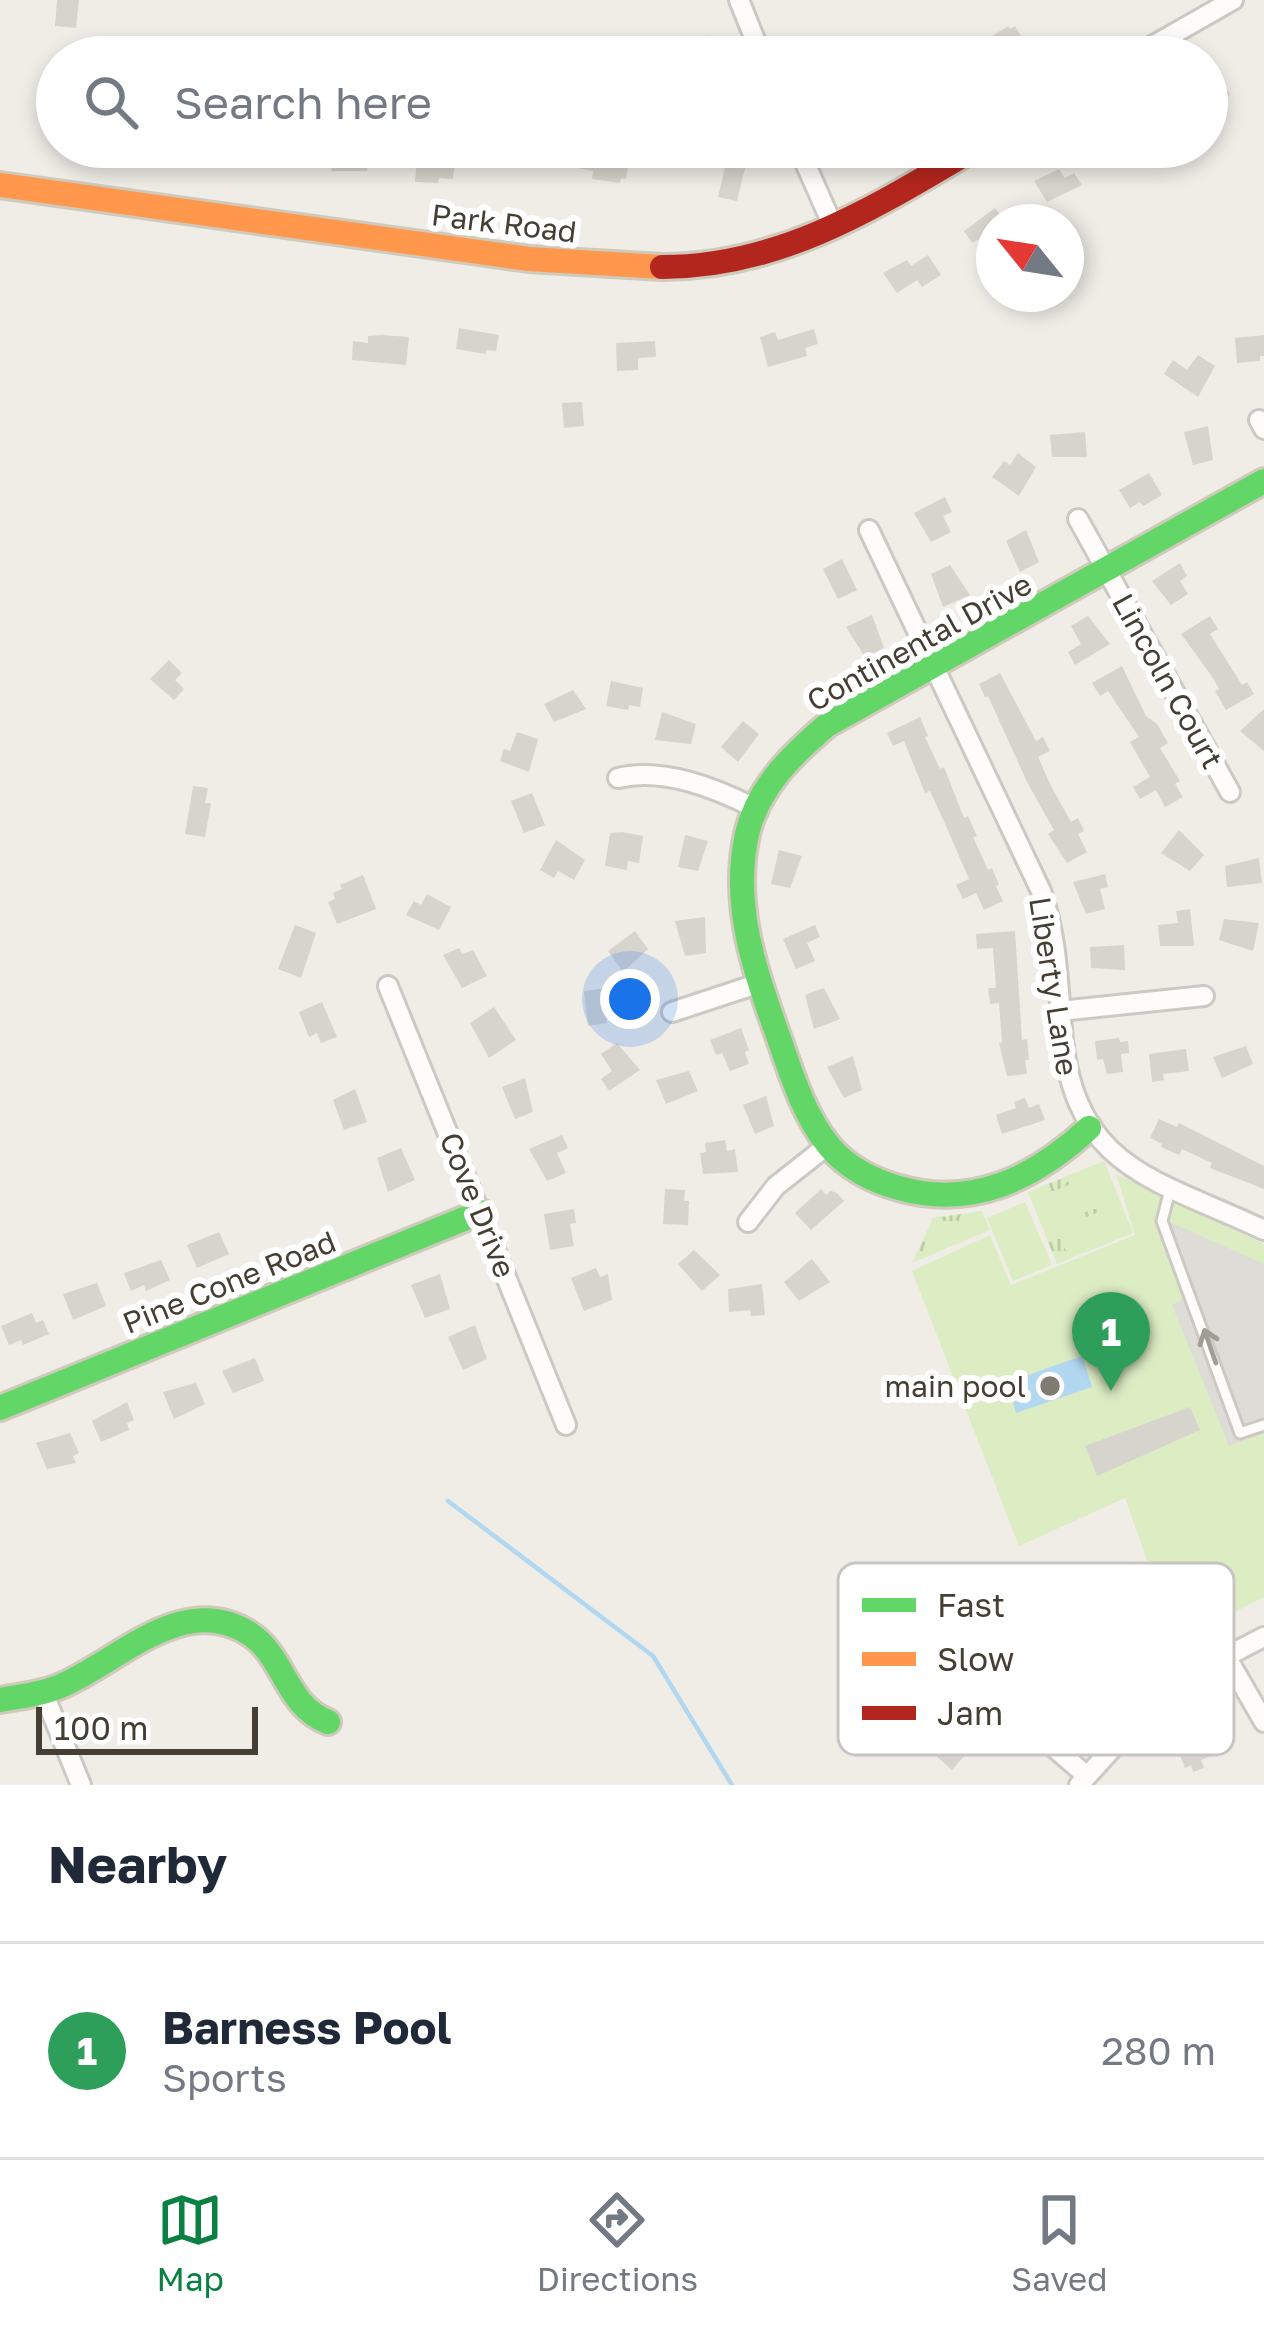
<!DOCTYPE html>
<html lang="en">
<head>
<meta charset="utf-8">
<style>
	:root { --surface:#fff; --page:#f6f6f7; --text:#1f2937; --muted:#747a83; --line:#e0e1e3; --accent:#0b8043 }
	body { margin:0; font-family:"Golos Text",sans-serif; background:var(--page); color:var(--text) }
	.compass { position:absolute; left:976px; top:204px; width:108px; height:108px; border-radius:50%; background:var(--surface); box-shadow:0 6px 18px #0003; rotate:300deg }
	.scale { position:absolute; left:36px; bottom:30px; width:222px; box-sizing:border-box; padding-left:12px; border:6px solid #453e32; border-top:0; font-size:33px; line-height:42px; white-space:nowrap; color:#453e32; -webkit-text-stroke:9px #fff; paint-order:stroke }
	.you { position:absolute; left:630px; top:999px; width:42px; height:42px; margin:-30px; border:9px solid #fff; border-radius:50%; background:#1a73e8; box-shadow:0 0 0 18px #1a73e833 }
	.badge { display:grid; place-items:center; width:78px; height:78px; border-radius:50%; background:var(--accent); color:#fff; font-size:39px; font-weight:700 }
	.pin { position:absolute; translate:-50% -99px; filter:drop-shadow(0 3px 6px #0008) }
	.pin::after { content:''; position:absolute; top:63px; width:42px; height:36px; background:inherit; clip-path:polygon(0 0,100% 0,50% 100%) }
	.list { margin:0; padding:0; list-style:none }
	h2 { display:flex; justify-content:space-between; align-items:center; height:156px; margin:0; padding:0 48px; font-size:51px }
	h2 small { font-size:39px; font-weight:400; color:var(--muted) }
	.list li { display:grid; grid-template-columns:78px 1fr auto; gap:36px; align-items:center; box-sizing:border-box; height:216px; padding:0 48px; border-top:3px solid var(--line) }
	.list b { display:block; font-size:45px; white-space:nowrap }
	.list p { margin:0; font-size:39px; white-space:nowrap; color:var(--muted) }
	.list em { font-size:39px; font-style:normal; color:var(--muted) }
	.icon { flex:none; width:66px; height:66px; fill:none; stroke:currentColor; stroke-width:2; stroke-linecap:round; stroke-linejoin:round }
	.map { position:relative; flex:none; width:1264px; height:1785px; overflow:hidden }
	.search { position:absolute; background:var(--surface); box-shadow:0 6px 18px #0003; left:36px; right:36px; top:36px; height:132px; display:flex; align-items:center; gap:30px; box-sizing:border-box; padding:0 42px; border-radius:66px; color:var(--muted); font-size:45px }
	.sheet { height:372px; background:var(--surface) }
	nav { display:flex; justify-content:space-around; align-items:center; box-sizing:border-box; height:168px; border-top:3px solid var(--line); background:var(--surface); font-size:33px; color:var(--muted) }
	nav a { display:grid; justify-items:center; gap:6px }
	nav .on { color:var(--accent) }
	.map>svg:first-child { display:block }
	.park { fill:url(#park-tufts) }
	.pitch { fill:#dcecc3 }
	.parking { fill:#dedcd6 }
	.water { fill:#b2d7f1 }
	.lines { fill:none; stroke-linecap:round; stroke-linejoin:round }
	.stream { stroke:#b2d7f1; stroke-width:4.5 }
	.building { fill:#d7d4cd }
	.lane-casing { stroke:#cbc9c2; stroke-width:15 }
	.street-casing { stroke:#cbc9c2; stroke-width:24 }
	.fast-casing { stroke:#cfcabc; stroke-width:30 }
	.slow-casing { stroke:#cfcabc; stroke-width:30 }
	.jam-casing { stroke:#cfcabc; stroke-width:30 }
	.lane { stroke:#fdfcfb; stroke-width:9 }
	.street { stroke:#fdfcfb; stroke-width:18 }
	.fast { stroke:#63d668; stroke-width:24 }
	.slow { stroke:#ff974d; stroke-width:24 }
	.jam { stroke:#b3261e; stroke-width:24 }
	.oneway { stroke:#a19d96 }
	.poi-dot { fill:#807b71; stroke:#fff; stroke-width:4.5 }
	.labels { text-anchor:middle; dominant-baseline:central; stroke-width:12; stroke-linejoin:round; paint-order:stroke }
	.street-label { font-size:30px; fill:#453e32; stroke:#fff }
	.poi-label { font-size:30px; fill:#453e32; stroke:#fff; text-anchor:end }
	.key { fill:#fff; stroke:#c7c5c2; stroke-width:3 }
	.key-label { font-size:33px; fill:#453e32 }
</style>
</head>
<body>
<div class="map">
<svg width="1264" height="1785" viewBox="0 0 1264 1785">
	<defs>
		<pattern id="park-tufts" width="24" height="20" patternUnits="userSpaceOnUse" patternTransform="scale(3)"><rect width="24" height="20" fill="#dcecc3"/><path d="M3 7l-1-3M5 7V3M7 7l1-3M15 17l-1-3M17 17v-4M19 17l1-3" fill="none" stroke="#becba8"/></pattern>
	</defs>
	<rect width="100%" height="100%" fill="#efede6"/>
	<path class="park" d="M1104 1161 1133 1233 1057 1264 1028 1192Z
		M982 1211 990 1230 912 1263 933 1218Z"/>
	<path class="pitch" d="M1116 1174 1264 1244V1597L1176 1642 1125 1498 1019 1546 912 1271 990 1235 1011 1285 1135 1235Z
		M1093 1175 1102 1198 1053 1218 1044 1195Z
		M1025 1202 1052 1265 1013 1281 987 1218Z
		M1107 1209 1115 1232 1066 1251 1057 1228Z"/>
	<path class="parking" d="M1154 1215 1264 1264V1433L1229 1446 1172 1305 1186 1297Z"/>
	<path class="water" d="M1082 1356 1092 1387 1016 1413 1008 1382Z"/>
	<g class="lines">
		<path class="stream" d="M448 1501 653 1656 732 1785"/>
	</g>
	<path class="building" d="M57 0H79L76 28 55 26Z
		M1008 26 1010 29 1015 26 1022 38 998 53 989 38Z
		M708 35 716 57H682L678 48Z
		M1217 73 1230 95 1207 110V80Z
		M333 147 354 150 353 158 369 160 367 171H331L332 166 324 165 326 149Z
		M582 153 616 158 615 162 628 166 626 179 621 178 620 183 592 179 593 171 579 168Z
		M417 158 455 163 453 179 439 178 438 183 415 182Z
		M727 159 746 164 737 201 718 197Z
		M1059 169 1065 178 1074 173 1082 185 1047 202 1034 181Z
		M995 208 1005 222H994V231L972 243 964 231Z
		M928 255 941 275 922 287 917 280 897 293 883 273 907 260 911 266Z
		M459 328 499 335 496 351 486 350V354L456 349Z
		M814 329 818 344 805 348 807 356 768 367 760 337 775 332 778 340Z
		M382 335 409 337 406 365 352 360 353 341 368 343V336Z
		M1264 335V356H1260V361L1237 363 1235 338Z
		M655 341 656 357 638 358V370L617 371 616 343Z
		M1198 355 1215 366 1198 397 1164 374 1173 360 1187 370Z
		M582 402 584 426 564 428 562 403Z
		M1208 426 1213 460 1193 465 1184 432Z
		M1085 432 1087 457H1052L1050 435Z
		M1018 453 1036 467 1019 496 992 477 1004 461 1010 465Z
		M1149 473 1162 495 1143 506 1140 502 1130 508 1119 490Z
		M945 497 952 512 943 516 951 532 931 542 914 513Z
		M1026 530 1039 562 1020 572 1006 541Z
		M842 559 857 590 838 599 823 569Z
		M1180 563 1187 576 1180 581 1188 594 1171 605 1152 581Z
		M950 565 970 595 943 607 931 574Z
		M872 615 884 648 865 657 846 627Z
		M1088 616 1110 644 1075 665 1068 652 1081 644 1071 626Z
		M1210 616 1218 629 1210 634 1242 685 1247 682 1254 694 1226 710 1215 691 1219 689 1213 678 1181 634Z
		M169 660 182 673 175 680 184 689 174 700 150 679Z
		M1122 666 1146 716 1157 724 1168 743 1160 748 1180 781 1175 784 1183 797 1165 807 1156 790 1140 799 1133 787 1150 777 1130 742 1139 737 1108 691 1100 696 1092 683Z
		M1000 673 1036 741 1043 737 1050 751 1038 757 1051 786 1071 822 1078 818 1084 831 1078 834 1087 852 1067 863 1048 834 1054 830 1028 784 988 696 985 697 979 684Z
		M611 681 643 688 640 707 629 705 628 710 606 706Z
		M573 690 586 709 554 722 544 704Z
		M1264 709V751L1240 731Z
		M662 712 696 724 691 744 655 740Z
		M920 717 928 736 925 737 940 769 944 767 964 818 968 816 977 836 973 837 988 870 992 868 999 885 996 886 1003 901 984 910 976 893 963 899 956 885 969 879 946 826 930 791 925 793 904 741 893 746 887 733Z
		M743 721 759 734 738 762 721 747Z
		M517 732 538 739 529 772 500 761 504 749 510 751Z
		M193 786 208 788 205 803H211L205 837 185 834Z
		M532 793 545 825 524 833 511 801Z
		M1179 830 1204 855 1190 871 1161 853Z
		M622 832 643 836 639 863 628 861 627 870 605 866 610 833Z
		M685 835 708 841 698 871 678 867Z
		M556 840 585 860 574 880 558 871 554 878 540 870Z
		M779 850 802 856 790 888 771 884Z
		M1259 858 1262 883 1227 887 1225 866Z
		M1105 874 1108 887 1100 889 1105 909 1086 914 1073 882Z
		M363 875 376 909 337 924 328 902 335 899 333 893 342 889 340 885Z
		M427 894 451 907 439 930 406 915 414 901 421 905Z
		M1190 909 1194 946H1160L1158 925 1178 923 1176 911Z
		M705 917 706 953 685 956 675 921Z
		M1224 919 1259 923 1253 951 1219 940Z
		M295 925 316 933 301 978 278 969Z
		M815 925 820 937 807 943 815 961 796 969 783 939Z
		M635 931 648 949 623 972 608 951Z
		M1015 931 1022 1040 1027 1039 1029 1060H1025L1027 1074 1007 1076 999 1043 1002 1042 999 1003 990 1004 988 988H996L993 948 977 949 976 934Z
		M1124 945 1125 970 1091 968 1090 947Z
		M459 948 462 954 473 950 487 976 462 988 443 955Z
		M607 988 610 1011H606L607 1023 588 1026 584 991Z
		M824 988 840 1019 814 1029 805 995Z
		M322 1002 337 1037 321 1043 317 1033 309 1037 299 1012Z
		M494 1007 516 1040 489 1058 470 1023Z
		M741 1028 749 1050 745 1052 749 1064 730 1071 722 1053 716 1055 710 1040Z
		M1119 1038 1120 1042 1128 1041 1129 1053 1121 1054 1123 1072 1107 1074 1103 1059 1097 1060 1095 1041Z
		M617 1043 640 1070 609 1091 601 1079 612 1071 601 1054Z
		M1246 1046 1253 1064 1222 1078 1213 1057Z
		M1186 1049 1189 1071 1163 1074 1164 1080 1152 1082 1149 1054Z
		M853 1056 862 1090 844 1098 827 1067Z
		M689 1071 698 1091 666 1104 656 1080Z
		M525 1078 533 1112 515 1119 502 1087Z
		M355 1089 367 1122 344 1130 333 1100Z
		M766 1096 774 1126 755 1134 743 1105Z
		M1025 1098 1029 1108 1039 1104 1045 1120 1002 1134 996 1115 1016 1108 1014 1102Z
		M1159 1119 1177 1127 1179 1123 1264 1166V1189L1210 1168 1212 1163 1182 1149 1179 1155 1161 1147 1162 1144 1150 1138Z
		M562 1135 568 1148 557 1153 566 1173 547 1181 529 1149Z
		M725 1140 727 1151 735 1149 738 1172 703 1174 700 1153 706 1152 705 1143Z
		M401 1148 415 1180 388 1192 377 1158Z
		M665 1189 685 1190 684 1201H689L688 1225 663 1224Z
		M821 1189 826 1195 831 1191 837 1193 844 1201 811 1230 795 1213Z
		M574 1209 576 1223 570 1224 574 1246 550 1250 544 1214Z
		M219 1232 229 1254 197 1268 187 1245Z
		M694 1250 720 1275 702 1291 678 1264Z
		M812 1259 830 1282 799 1301 784 1282Z
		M161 1260 170 1280 146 1291 144 1285 131 1291 124 1273Z
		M596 1268 600 1277 608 1274 612 1300 584 1311 571 1278Z
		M440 1274 450 1309 425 1318 411 1285Z
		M97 1283 106 1306 73 1320 63 1294Z
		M762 1284 765 1315 751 1316 750 1310 729 1312 728 1289Z
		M32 1313 36 1323 43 1320 49 1334 23 1345 21 1340 9 1345 1 1326Z
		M475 1325 487 1359 463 1370 448 1337Z
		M255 1358 264 1381 233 1393 222 1371Z
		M196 1383 205 1404 174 1419 163 1392Z
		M127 1402 134 1420 127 1423 129 1430 101 1442 92 1421Z
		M1190 1407 1200 1430 1097 1476 1085 1446Z
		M70 1433 79 1453 73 1456 76 1463 47 1469 36 1443Z
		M938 1733 952 1745 961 1735 973 1746 952 1770 926 1747Z
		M1210 1733 1215 1744 1208 1747 1211 1756 1201 1760 1204 1768 1193 1772 1191 1765 1185 1768 1178 1750Z"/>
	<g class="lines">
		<defs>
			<path id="lane" d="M1170 1190 1162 1221 1240 1433 1264 1425"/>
			<path id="street" d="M739 0 762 57
				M1133 57 1233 0
				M798 147 833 226
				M1259 420 1264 429
				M1078 519 1230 792
				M869 530 1041 891C1057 935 1058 984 1062 1030 1074 1170 1154 1178 1264 1230
				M618 778C663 767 715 788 755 808
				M388 986 566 1425
				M1060 1011 1204 996
				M672 1012 757 984
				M748 1222 776 1186 828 1145
				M1226 1656 1264 1722
				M975 1679 1087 1776
				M43 1692 81 1785
				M1079 1785 1161 1695 1190 1675 1264 1637"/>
			<path id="fast" d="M1089 1128C1035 1178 973 1209 899 1188 873 1181 846 1167 829 1146 802 1113 790 1069 776 1030 753 967 732 901 747 834 758 787 792 755 827 725L1264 481
				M0 1408 481 1212
				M0 1700C21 1696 44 1694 63 1685 120 1660 184 1591 250 1634 285 1657 285 1705 328 1722"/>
			<path id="slow" d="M0 185 529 259 662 267"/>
			<path id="jam" d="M662 267C782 267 877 206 977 147"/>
		</defs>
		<use href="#lane" class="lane-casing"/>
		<use href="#street" class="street-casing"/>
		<use href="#fast" class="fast-casing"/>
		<use href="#slow" class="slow-casing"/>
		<use href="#jam" class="jam-casing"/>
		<use href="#lane" class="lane"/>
		<use href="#street" class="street"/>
		<use href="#fast" class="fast"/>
		<use href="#slow" class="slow"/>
		<use href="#jam" class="jam"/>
	</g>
	<defs><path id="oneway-shaft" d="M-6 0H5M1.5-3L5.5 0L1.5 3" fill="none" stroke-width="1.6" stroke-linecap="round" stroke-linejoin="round" transform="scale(3)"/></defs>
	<use class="oneway" href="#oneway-shaft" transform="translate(1210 1346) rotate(-109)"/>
	<circle class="poi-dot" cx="1050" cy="1386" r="12"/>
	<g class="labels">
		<g class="street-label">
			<text transform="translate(504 223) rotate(7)">Park Road</text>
			<text transform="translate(919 642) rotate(-29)">Continental Drive</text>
			<text transform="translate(1168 681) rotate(61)">Lincoln Court</text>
			<text transform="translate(1054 986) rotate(81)">Liberty Lane</text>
			<text transform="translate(478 1205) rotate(68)">Cove Drive</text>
			<text transform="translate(229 1282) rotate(-22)">Pine Cone Road</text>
		</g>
		<g class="poi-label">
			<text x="1026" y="1386">main pool</text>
		</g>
	</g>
	<rect x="838" y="1563" width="396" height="192" rx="18" class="key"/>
	<rect x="862" y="1598" width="54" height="14" fill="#63d668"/>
	<rect x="862" y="1652" width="54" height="14" fill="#ff974d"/>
	<rect x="862" y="1706" width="54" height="14" fill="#b3261e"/>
	<g class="key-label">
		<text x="937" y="1617">Fast</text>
		<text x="937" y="1671">Slow</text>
		<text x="937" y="1725">Jam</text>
	</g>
</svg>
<svg class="compass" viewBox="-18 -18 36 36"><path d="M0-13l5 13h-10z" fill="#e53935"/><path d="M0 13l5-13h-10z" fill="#747a83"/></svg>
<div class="scale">100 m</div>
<div class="you"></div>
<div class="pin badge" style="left:1111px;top:1391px;background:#2e9e5b">1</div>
<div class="search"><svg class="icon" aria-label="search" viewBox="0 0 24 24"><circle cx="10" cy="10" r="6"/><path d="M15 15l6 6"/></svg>Search here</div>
</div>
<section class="sheet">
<h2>Nearby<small></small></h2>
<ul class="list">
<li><span class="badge" style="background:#2e9e5b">1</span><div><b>Barness Pool</b><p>Sports</p></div><em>280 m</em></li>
</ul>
</section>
<nav>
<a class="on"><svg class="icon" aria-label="map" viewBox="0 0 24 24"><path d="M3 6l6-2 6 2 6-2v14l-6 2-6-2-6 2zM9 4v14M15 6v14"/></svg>Map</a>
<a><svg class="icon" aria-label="directions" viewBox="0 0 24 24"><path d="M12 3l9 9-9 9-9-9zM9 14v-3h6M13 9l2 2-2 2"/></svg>Directions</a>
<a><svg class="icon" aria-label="saved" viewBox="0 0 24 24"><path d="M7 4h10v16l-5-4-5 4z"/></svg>Saved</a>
</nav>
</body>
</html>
